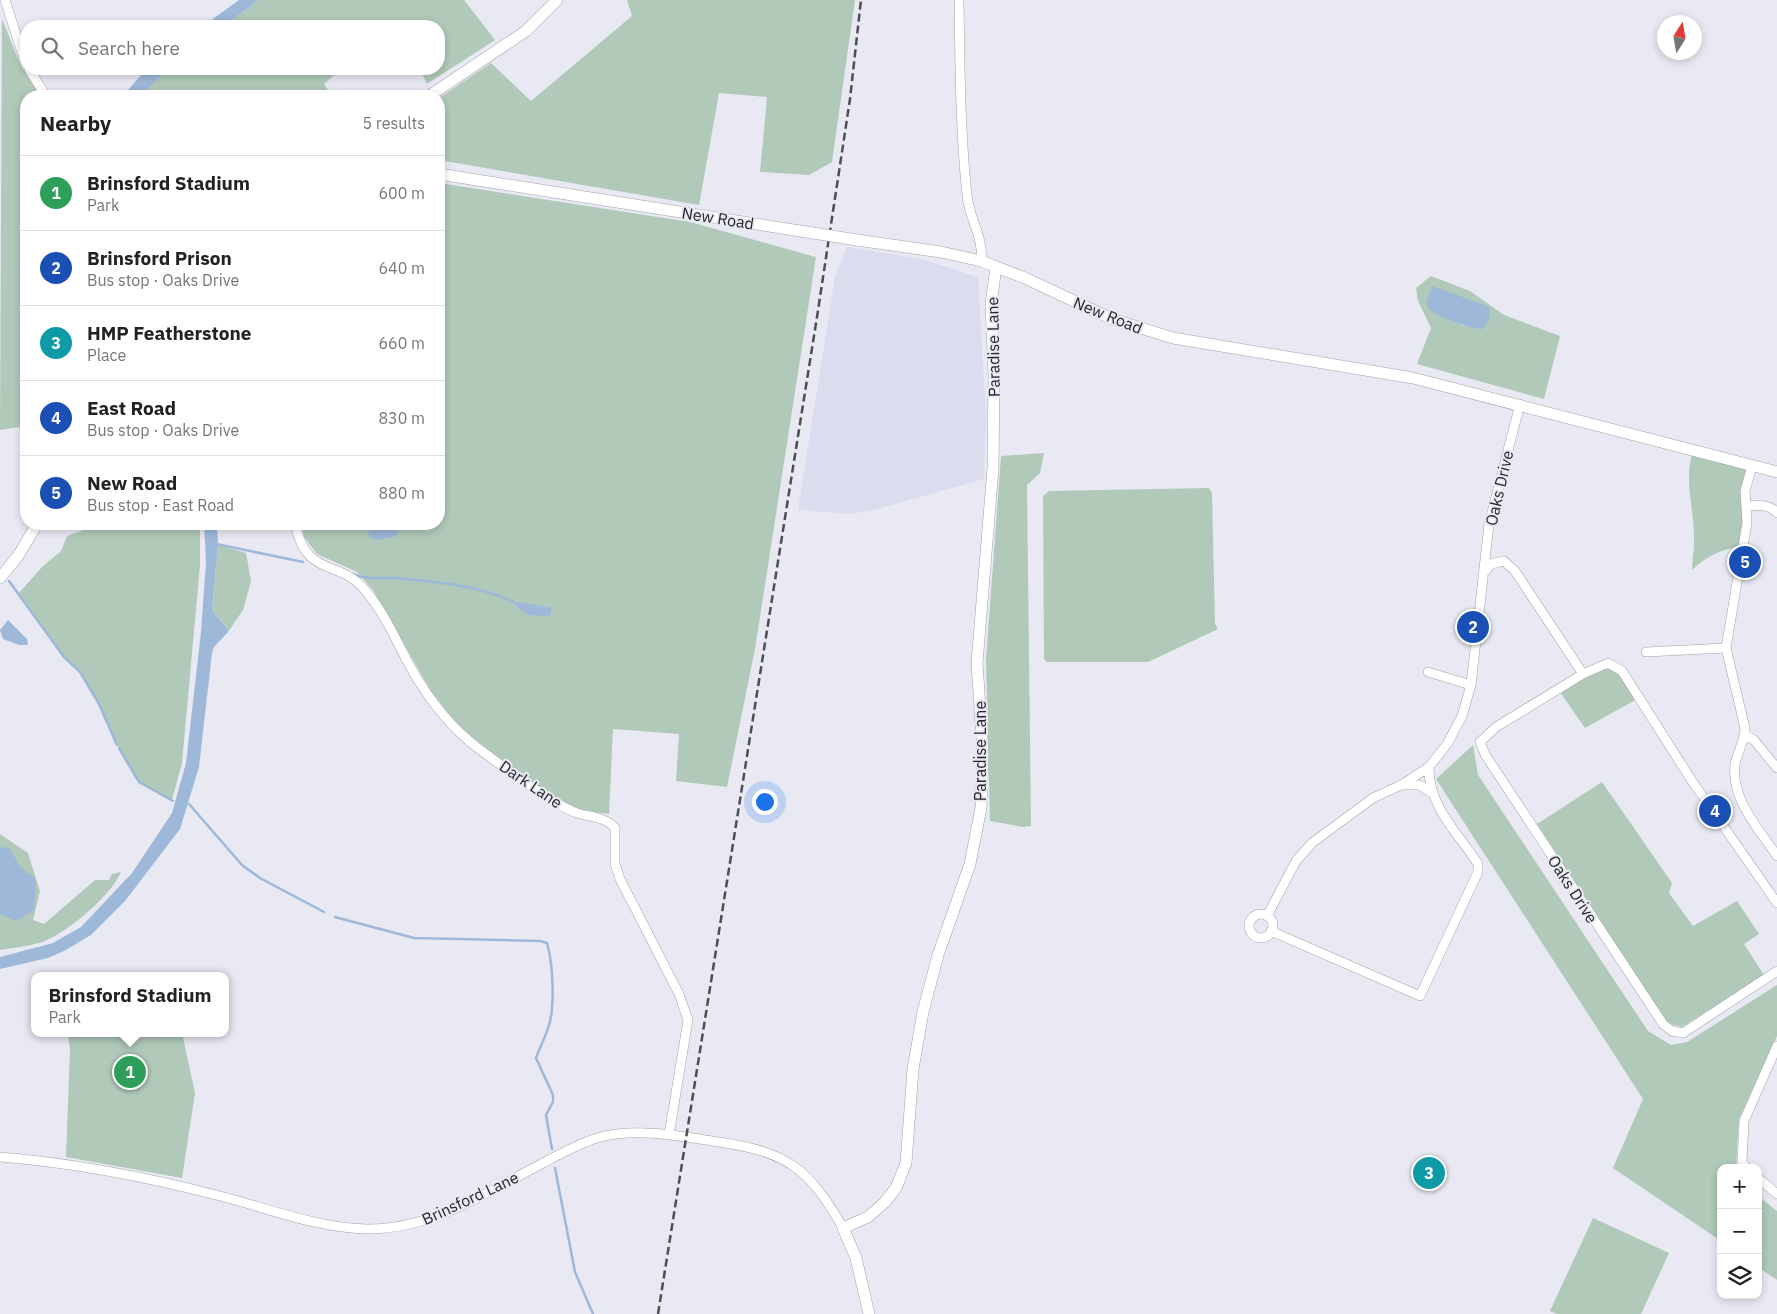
<!DOCTYPE html>
<html lang="en">
<head>
<meta charset="utf-8">
<style>
	:root { --surface:#fff; --page:#f6f6f6; --text:#222; --muted:#767676; --line:#e0e0e0; --accent:#a76f2d }
	body { margin:0; font-family:"IBM Plex Sans",sans-serif; background:var(--page); color:var(--text) }
	.controls { position:absolute; right:15px; bottom:15px; display:grid; overflow:hidden; border-radius:10px; box-shadow:0 2px 8px #0003 }
	.controls button { width:45px; height:45px; display:grid; place-items:center; padding:0; border:0; border-bottom:1px solid var(--line); background:var(--surface); color:var(--text); font:25px sans-serif }
	.compass { position:absolute; left:1657px; top:15px; width:45px; height:45px; border-radius:50%; background:var(--surface); box-shadow:0 2px 8px #0003; rotate:11deg }
	.you { position:absolute; left:764px; top:801px; width:18px; height:18px; margin:-12px; border:4px solid #fff; border-radius:50%; background:#1a73e8; box-shadow:0 0 0 8px #1a73e833 }
	.badge { display:grid; place-items:center; width:32px; height:32px; border-radius:50%; background:var(--accent); color:#fff; font-size:16px; font-weight:700 }
	.pin { position:absolute; translate:-50% -50%; border:2px solid #fff; box-shadow:0 1px 5px #0006 }
	.popup { position:absolute; left:31px; top:972px; width:198px; height:65px; box-sizing:border-box; display:grid; place-content:center; border-radius:10px; background:var(--surface); filter:drop-shadow(0 1px 4px #0005); font-size:16px; white-space:nowrap; color:var(--muted) }
	.popup b { font-size:19px; color:var(--text) }
	.popup::after { content:''; position:absolute; left:50%; top:100%; margin-left:-10px; border:10px solid transparent; border-top-color:var(--surface) }
	.list { margin:0; padding:0; list-style:none }
	h2 { display:flex; justify-content:space-between; align-items:center; height:65px; margin:0; padding:0 20px; font-size:21px }
	h2 small { font-size:16px; font-weight:400; color:var(--muted) }
	.list li { display:grid; grid-template-columns:32px 1fr auto; gap:15px; align-items:center; box-sizing:border-box; height:75px; padding:0 20px; border-top:1px solid var(--line) }
	.list b { display:block; font-size:19px; white-space:nowrap }
	.list p { margin:0; font-size:16px; white-space:nowrap; color:var(--muted) }
	.list em { font-size:16px; font-style:normal; color:var(--muted) }
	.icon { flex:none; width:28px; height:28px; fill:none; stroke:currentColor; stroke-width:2; stroke-linecap:round; stroke-linejoin:round }
	.map { position:relative; flex:none; width:1777px; height:1314px; overflow:hidden }
	.search { position:absolute; background:var(--surface); box-shadow:0 2px 8px #0003; left:20px; top:20px; width:425px; height:55px; display:flex; align-items:center; gap:12px; box-sizing:border-box; padding:0 18px; border-radius:20px; color:var(--muted); font-size:19px }
	.panel { position:absolute; background:var(--surface); box-shadow:0 2px 8px #0003; left:20px; top:90px; width:425px; height:440px; border-radius:20px }
	.map>svg:first-child { display:block }
	.built { fill:#dbddef }
	.green { fill:#b0c9b9; fill-rule:evenodd }
	.water { fill:#9eb8d9 }
	.lines { fill:none; stroke-linecap:round; stroke-linejoin:round }
	.stream { stroke:#9eb8d9; stroke-width:2.5 }
	.minor-casing { stroke:#a1a2ab; stroke-width:10 }
	.tertiary-casing { stroke:#a1a2ab; stroke-width:12 }
	.minor { stroke:#fff; stroke-width:9 }
	.tertiary { stroke:#fff; stroke-width:11 }
	.rail { stroke:#4d4e53; stroke-width:2.5; stroke-dasharray:8 4; stroke-linecap:butt }
	.tertiary-bridge-casing { stroke:#a1a2ab; stroke-width:12; stroke-linecap:butt }
	.tertiary-bridge { stroke:#fff; stroke-width:11 }
	.labels { text-anchor:middle; dominant-baseline:central; stroke-width:4; stroke-linejoin:round; paint-order:stroke }
	.street-label { font-size:16px; fill:#252529; stroke:#e8e9f3 }
</style>
</head>
<body>
<div class="map">
<svg width="1777" height="1314" viewBox="0 0 1777 1314">
	<rect width="100%" height="100%" fill="#e8e9f3"/>
	<path class="built" d="M847 247 922 259 978 277 986 413 984 479 874 510 850 514 798 510 835 277Z"/>
	<path class="green" d="M259 0H464L495 40 427 84 420 69H439V26H401L398 20 390 26H224Z
		M627 0H855L832 162 809 175 760 172 767 97 719 93 699 205 439 160V98L491 63 531 101 632 16Z
		M2 19 20 64 40 96H26V426L0 430Z
		M169 69H341L324 84 332 96H140Z
		M439 183 690 222 816 257 755 649 727 787 676 781 679 734 613 729 609 814 580 810 554 796 498 758 456 723 431 691 373 590 357 572 317 554 304 537 301 524H439Z
		M1431 276 1470 291 1504 315 1560 336 1544 399 1417 364 1431 328 1418 301 1416 288ZM1456 296 1490 307 1464 326 1451 319Z
		M1693 451 1749 466 1742 547C1722 548 1706 557 1692 570 1692 561 1694 551 1694 542 1695 511 1683 482 1693 451Z
		M1044 453 1040 473 1027 485 1031 826 1023 827 990 821 986 660 1001 456Z
		M1209 488 1212 493 1215 624 1218 629 1148 662H1047L1044 659 1043 496 1049 491Z
		M86 524H200V565L182 763 172 800 160 795 139 782 125 761 99 704 80 672 64 657 19 593 42 567 61 551 67 536 84 530H97V526Z
		M218 545 246 553 251 581 243 610 228 632C227 622 216 619 212 609Z
		M1608 663 1622 671 1639 698 1585 728 1560 692Z
		M1473 745 1478 775 1648 1031 1671 1045 1687 1042 1777 985V1036L1739 1119 1736 1168H1721V1241L1613 1168 1643 1099 1436 779Z
		M1602 782 1672 883 1669 893 1693 926 1737 901 1759 934 1744 944 1764 975 1682 1027 1666 1023 1537 824Z
		M0 834 28 853 40 891 33 920 44 924 95 880H109L112 874 121 872C112 894 74 926 53 937 38 946 17 947 0 950Z
		M68 1033H182L195 1093 182 1178 66 1157 70 1050Z
		M1758 1196 1777 1211V1280L1758 1267Z
		M1593 1218 1669 1253 1641 1314H1557L1550 1311Z"/>
	<path class="water" d="M239 0H259L224 26H203Z
		M146 69H169L140 96H123Z
		M1432 286 1490 307 1489 320 1483 329C1474 330 1435 316 1429 309 1428 307 1427 304 1426 302Z
		M204 524H217L218 545 212 609C216 619 227 623 228 632L214 647 212 653 199 767 180 829 125 901 91 935 64 951 48 958 0 969V957L53 943 81 927 132 873 172 813 186 763 201 632 206 562Z
		M372 524H402L396 536 378 540 369 537 368 534Z
		M518 602 552 608 550 616 528 615 518 608Z
		M8 620 27 639 28 645H19L3 639 0 630Z
		M6 847 10 849 21 868 34 877 36 882 34 910 16 921 0 914V848Z"/>
	<g class="lines">
		<path class="stream" d="M216 544 303 562
			M353 574C366 580 380 577 395 578 435 582 481 585 517 604
			M9 581 64 657 80 672 99 704 117 745
			M119 748 139 782 173 801
			M189 804 242 865 260 878 324 912
			M335 917 414 938 540 941 547 943C553 963 555 1006 549 1025 546 1036 540 1047 536 1058L553 1095V1102L546 1115 552 1149
			M555 1168 575 1272 593 1314"/>
		<defs>
			<path id="minor" d="M5 0 26 65
				M959 0C960 65 960 130 967 195 969 218 984 238 981 261
				M29 69 46 96
				M1752 466 1745 491 1747 523 1726 648 1745 728C1745 741 1737 752 1735 765 1731 800 1759 829 1777 856
				M1747 506C1757 505 1770 504 1777 513
				M295 524C307 579 338 558 365 590 386 615 396 641 411 668 429 700 450 727 479 749 502 766 552 804 577 813 590 817 606 817 615 828V864L620 879 679 994 688 1020 669 1135
				M1483 574 1491 564 1504 561 1515 571 1583 674
				M1646 652 1726 648
				M1428 672 1471 685
				M1745 735 1754 740 1777 768
				M1402 785H1419L1431 792
				M1777 903 1692 781 1622 671 1608 663 1583 674 1496 727 1480 742 1486 756 1663 1024 1672 1031 1683 1033 1777 971
				M1249 926a12 12 0 1 1 24 0a12 12 0 1 1-24 0Z
				M1267 916 1296 861 1312 843 1373 798 1403 784 1429 767 1447 744 1462 716 1471 685 1489 524 1520 404
				M1271 931 1420 996 1478 872V864C1458 833 1428 806 1429 767
				M0 1157C74 1163 147 1177 220 1196 267 1208 317 1228 366 1229 431 1230 488 1192 543 1163 560 1154 578 1144 597 1138 636 1127 680 1136 719 1142 787 1152 809 1168 843 1228
				M1747 1168 1742 1163 1744 1121 1777 1046
				M1758 1178 1777 1194"/>
			<path id="tertiary" d="M429 96 526 31 557 0
				M439 174 813 233
				M857 240 941 252 981 261 1025 278 1112 319 1173 338 1413 378 1777 472
				M0 578 18 556 37 524
				M869 1314 856 1258 843 1228 868 1217 885 1202 896 1188 906 1163 913 1069 923 1012 938 955 970 864 981 808 983 754 977 663 993 468 994 376 991 304 996 267"/>
		</defs>
		<use href="#minor" class="minor-casing"/>
		<use href="#tertiary" class="tertiary-casing"/>
		<use href="#minor" class="minor"/>
		<use href="#tertiary" class="tertiary"/>
		<path class="rail" d="M658 1314 817 317 850 99 861 0"/>
		<defs>
			<path id="tertiary-bridge" d="M813 233 857 240"/>
		</defs>
		<use href="#tertiary-bridge" class="tertiary-bridge-casing"/>
		<use href="#tertiary-bridge" class="tertiary-bridge"/>
	</g>
	<g class="labels">
		<g class="street-label">
			<text transform="translate(718 218) rotate(9)">New Road</text>
			<text transform="translate(1108 315) rotate(22)">New Road</text>
			<text transform="translate(993 347) rotate(-91)">Paradise Lane</text>
			<text transform="translate(1499 488) rotate(-77)">Oaks Drive</text>
			<text transform="translate(980 751) rotate(-90)">Paradise Lane</text>
			<text transform="translate(531 784) rotate(34)">Dark Lane</text>
			<text transform="translate(1573 889) rotate(57)">Oaks Drive</text>
			<text transform="translate(470 1198) rotate(-25)">Brinsford Lane</text>
		</g>
	</g>
</svg>
<div class="controls">
<button>+</button>
<button>−</button>
<button><svg class="icon" aria-label="layers" viewBox="0 0 24 24"><path d="M12 4l9 5-9 5-9-5zM3 14l9 5 9-5"/></svg></button>
</div>
<svg class="compass" viewBox="-18 -18 36 36"><path d="M0-13l5 13h-10z" fill="#e53935"/><path d="M0 13l5-13h-10z" fill="#767676"/></svg>
<div class="you"></div>
<div class="pin badge" style="left:130px;top:1072px;background:#2e9e5b">1</div>
<div class="popup"><b>Brinsford Stadium</b>Park</div>
<div class="pin badge" style="left:1473px;top:627px;background:#1a4fb4">2</div>
<div class="pin badge" style="left:1429px;top:1173px;background:#0f9aa8">3</div>
<div class="pin badge" style="left:1715px;top:811px;background:#1a4fb4">4</div>
<div class="pin badge" style="left:1745px;top:562px;background:#1a4fb4">5</div>
<div class="search"><svg class="icon" aria-label="search" viewBox="0 0 24 24"><circle cx="10" cy="10" r="6"/><path d="M15 15l6 6"/></svg>Search here</div>
<section class="panel">
<h2>Nearby<small>5 results</small></h2>
<ul class="list">
<li><span class="badge" style="background:#2e9e5b">1</span><div><b>Brinsford Stadium</b><p>Park</p></div><em>600 m</em></li>
<li><span class="badge" style="background:#1a4fb4">2</span><div><b>Brinsford Prison</b><p>Bus stop · Oaks Drive</p></div><em>640 m</em></li>
<li><span class="badge" style="background:#0f9aa8">3</span><div><b>HMP Featherstone</b><p>Place</p></div><em>660 m</em></li>
<li><span class="badge" style="background:#1a4fb4">4</span><div><b>East Road</b><p>Bus stop · Oaks Drive</p></div><em>830 m</em></li>
<li><span class="badge" style="background:#1a4fb4">5</span><div><b>New Road</b><p>Bus stop · East Road</p></div><em>880 m</em></li>
</ul>
</section>
</div>
</body>
</html>
